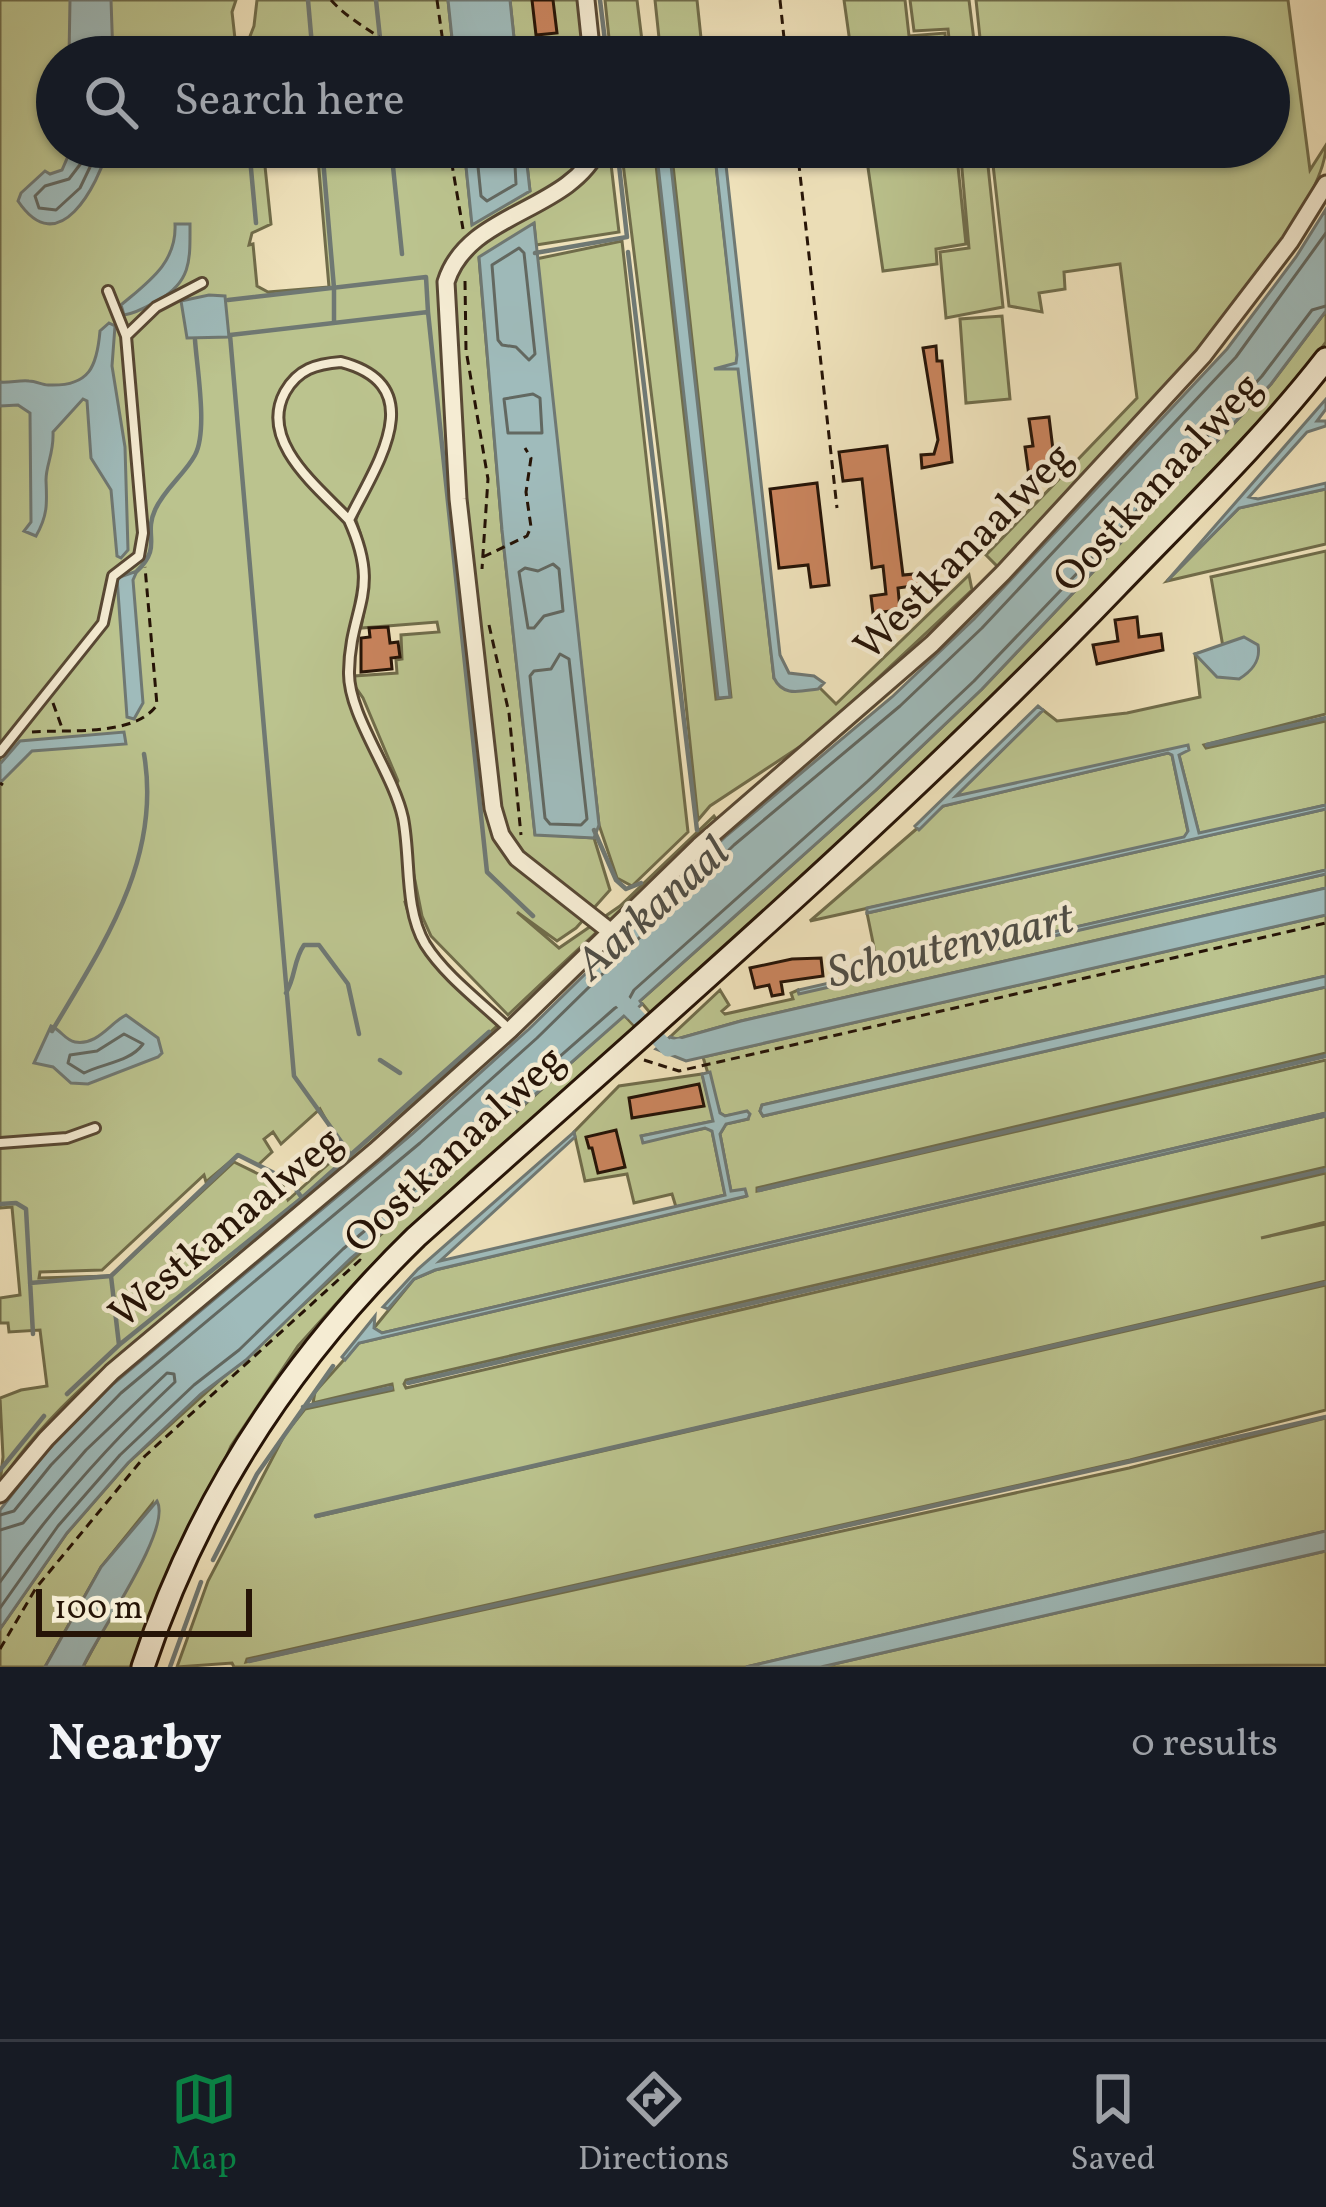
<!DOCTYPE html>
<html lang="en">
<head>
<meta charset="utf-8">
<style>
	:root { --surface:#171b24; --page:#20242c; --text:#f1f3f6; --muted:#9ea1a6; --line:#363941; --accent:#0b8043 }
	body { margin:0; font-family:Vollkorn,serif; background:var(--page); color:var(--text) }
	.scale { position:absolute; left:36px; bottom:30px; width:216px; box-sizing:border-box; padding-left:12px; border:6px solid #261407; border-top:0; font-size:33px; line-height:42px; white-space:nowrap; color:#261407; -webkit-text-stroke:9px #f5ecd3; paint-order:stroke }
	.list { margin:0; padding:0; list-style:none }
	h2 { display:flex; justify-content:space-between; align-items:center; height:156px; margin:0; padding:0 48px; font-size:51px }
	h2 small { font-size:39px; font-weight:400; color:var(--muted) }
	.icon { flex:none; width:66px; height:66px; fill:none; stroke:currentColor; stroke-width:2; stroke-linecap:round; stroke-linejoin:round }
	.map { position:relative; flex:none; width:1326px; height:1667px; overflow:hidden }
	.search { position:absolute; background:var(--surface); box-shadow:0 3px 9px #0004; left:36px; right:36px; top:36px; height:132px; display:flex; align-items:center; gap:30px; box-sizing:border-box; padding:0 42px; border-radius:66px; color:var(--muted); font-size:45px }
	.sheet { height:372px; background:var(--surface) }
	nav { display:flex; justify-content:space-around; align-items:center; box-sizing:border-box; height:168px; border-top:3px solid var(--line); background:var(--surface); font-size:33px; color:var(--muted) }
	nav a { display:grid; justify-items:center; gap:6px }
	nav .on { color:var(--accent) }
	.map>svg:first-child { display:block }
	.green { fill:#bbc38e; stroke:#706c4a; stroke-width:3; fill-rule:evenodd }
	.water { fill:#9fbbbb; stroke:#6f7873; stroke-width:3 }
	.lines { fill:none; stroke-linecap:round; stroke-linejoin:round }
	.shore { stroke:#626861; stroke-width:3 }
	.stream { stroke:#6f7873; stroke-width:4.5 }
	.canal { stroke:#9fbbbb; stroke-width:15 }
	.building { fill:#c9845d; stroke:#261407; stroke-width:3 }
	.service-casing { stroke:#584834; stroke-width:14 }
	.minor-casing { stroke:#584834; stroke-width:21 }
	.secondary-casing { stroke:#261407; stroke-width:27 }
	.path { stroke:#261407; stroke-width:3; stroke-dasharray:9 6; stroke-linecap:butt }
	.service { stroke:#f5ecd3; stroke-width:8 }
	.minor { stroke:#f5ecd3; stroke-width:15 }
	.secondary { stroke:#f5ecd3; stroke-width:21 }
	.labels { text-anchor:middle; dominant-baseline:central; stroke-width:9; stroke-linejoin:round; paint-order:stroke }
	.street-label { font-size:42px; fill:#261407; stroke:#f5ecd3 }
	.water-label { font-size:45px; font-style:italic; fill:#504e46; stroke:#f5ecd3 }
</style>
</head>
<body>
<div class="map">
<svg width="1326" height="1667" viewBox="0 0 1326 1667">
	<rect width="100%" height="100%" fill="#efe2bb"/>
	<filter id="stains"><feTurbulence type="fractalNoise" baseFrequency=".00167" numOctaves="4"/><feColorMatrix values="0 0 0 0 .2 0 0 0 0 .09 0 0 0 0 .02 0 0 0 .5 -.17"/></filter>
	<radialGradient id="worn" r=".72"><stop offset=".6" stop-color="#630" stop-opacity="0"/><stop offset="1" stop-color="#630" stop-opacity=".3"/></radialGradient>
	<path class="green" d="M0 0H236L232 12 237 57H57V147H263L271 224 252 233 249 245 253 244 257 286 268 292 329 287 317 147H464L472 223 530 191 525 147H609L619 232 536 245 534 224 479 258 502 530 535 834 594 838 610 890 576 928 557 941 517 912 559 948 620 906 714 816 717 820C648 886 577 949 508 1015L431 936 422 916 396 785 398 781 363 698 352 682 354 676 397 673 396 660 402 659 401 635 439 632 437 622 361 628C369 588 370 559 356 520 364 489 391 459 394 427 402 350 288 335 277 408 275 419 275 433 280 444 297 476 334 497 350 529 379 587 341 626 345 682 348 718 382 764 395 800 406 832 407 867 410 900L405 902C424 972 453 976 498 1025 415 1102 333 1180 247 1253 162 1323 61 1389 0 1483L3 1457 0 1398 21 1390 47 1386 40 1330 9 1332 8 1323H0V1298L20 1295 12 1207 0 1208ZM320 1109 343 1151 288 1200 283 1186 234 1162 111 1276 39 1278 40 1272 102 1270 204 1175 206 1182 238 1155 258 1165 272 1152 264 1139 273 1132 281 1144Z
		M257 0H448L454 57H242L254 26Z
		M510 0H592L599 57H516Z
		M605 0H637L644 57H611Z
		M655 0H697L703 57H661Z
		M844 0H905L909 36 945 33 947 57H852Z
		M910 0H969L976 57H951L948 29 914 31Z
		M976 0H1288L1310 170 1326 145C1326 232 1067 495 998 567L986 555 1137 398 1120 264 1064 272 1065 289 1039 293 1042 312 1009 306 991 147H1269V57H982Z
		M621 147H654L716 699 731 697 671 147H714L774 678 820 688 836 704 969 575 972 590 816 736 710 806 698 820 667 521Z
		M865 147H956L966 244 936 249 937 264 883 271Z
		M960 147H986L1003 307 946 318 940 252 969 248Z
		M622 241 688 832 632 886 617 878 599 825 536 259Z
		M1326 311V342L1299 379 1201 483 1005 686 878 810 652 1015 640 1001 876 790 982 689 1271 384Z
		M1002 316 1010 399 966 403 960 319Z
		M331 366C400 372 394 422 370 471 363 484 357 501 347 511 334 502 324 488 313 476 291 450 269 424 291 390 301 374 313 368 331 366Z
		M1326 489V544L1167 581 1239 508Z
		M1326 551V714L1204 745 1206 748 1326 721V805L1199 834 1179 755 1189 747 954 797 1043 710 1057 721 1127 713 1200 697 1195 654 1223 647 1211 577Z
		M1168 753 1172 755 1188 832 1184 838 810 921 943 806Z
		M1326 809V870L879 972 867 913Z
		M1326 874V888L741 1021 677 1039 670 1037 720 990 729 1005 722 1011 725 1014 793 999 791 993 798 990 799 993Z
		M1326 915V976L762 1105 760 1111 763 1116 1326 987V1053L757 1188V1191L1326 1060V1113L382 1333 374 1328 414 1279 435 1270 747 1196 731 1192 720 1134 726 1124 748 1119 747 1112 725 1116 720 1113 703 1057Z
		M624 1015 637 1029 471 1171 363 1274 298 1346 231 1446 135 1667H83L147 1549 152 1504 101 1567 45 1667H0V1629L67 1533 128 1463Z
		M702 1074 714 1121 642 1136 643 1142 706 1128 712 1131 725 1195 676 1207 672 1194 634 1203 627 1174 585 1181 574 1132 619 1086Z
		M1326 1116V1167L406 1380 404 1384 406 1388 1326 1173V1222L1261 1238 1326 1224V1281L315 1517 1326 1285V1410L1130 1460 247 1659 246 1662 1129 1468 1326 1418V1531L746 1667H234L232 1663 177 1667 208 1581 285 1434 305 1409 393 1390 392 1384 313 1403 315 1392 359 1343Z
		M1326 1551V1665L821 1667Z"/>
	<path class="water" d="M70 0H111L113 57H69Z
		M448 0H510L516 57H454Z
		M72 147H109C97 186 59 262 18 201L21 193 45 171 50 174 62 170Z
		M464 147H525L530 191 472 225Z
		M656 147H669L730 697 718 698Z
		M714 147H724L780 655 789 673 814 676 824 683 818 689C800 691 783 697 774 678L738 369H714L736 363 737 355Z
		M1326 209V311L1271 384 982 689 876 790 640 1001 642 1004 627 1018 624 1016 448 1171 450 1175 351 1258 246 1360 201 1394 128 1463 67 1533 0 1629V1510L42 1456 113 1384 412 1134 529 1029 726 836 892 697 974 619 1227 349 1296 257Z
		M534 223 599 825 594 838 535 835 502 530 479 257Z
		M175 224H190C190 259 192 281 159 300 148 306 137 313 124 315L121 305C148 282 177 263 175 224Z
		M209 295 225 296 229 337 187 338 181 301Z
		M109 323 115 326 112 366 125 447 128 550 121 558 117 556 111 490 91 458 87 401 83 399 53 432C54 454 46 464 46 480 47 503 48 515 36 536L24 531 31 522 30 413 18 405 0 406V382C10 383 19 380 29 381 36 381 42 385 48 385 90 387 97 366 100 331Z
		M1326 399V409L1317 421H1326V426L1307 432 1249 497 1258 499 1326 483V489L1239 508 1167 581Z
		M137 571 133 580 143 703 134 719 127 717 117 578Z
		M1244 637 1258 645C1261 661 1252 671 1239 679L1217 677 1195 654Z
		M1038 706 1043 710 956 796 1188 745 1189 750 1179 755 1199 833 1326 805V809L867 913V908L1184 837 1188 831 1172 755 1168 753 943 806 919 830 915 826Z
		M124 732 126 744 32 751 0 783V764L20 741Z
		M1326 870V874L799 994 798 990Z
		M1326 888V915L686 1061 656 1049 670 1037 677 1039 741 1021Z
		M1326 976V987L763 1116 760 1111 762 1105Z
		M126 1015 158 1038 162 1053 158 1057 88 1084 71 1083 53 1067 34 1063 51 1026C61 1030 65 1040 75 1042 97 1046 110 1023 126 1015Z
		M710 1072 720 1113 725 1116 747 1111 750 1114 748 1119 726 1124 720 1134 731 1191 745 1189 747 1196 435 1270 414 1279 388 1309 383 1307 418 1269 574 1132 575 1137 440 1261 725 1195 712 1131 705 1128 643 1143 641 1136 713 1121 702 1074Z
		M1326 1113V1116L359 1343 345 1360 342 1357 375 1316 374 1328 382 1333Z
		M157 1501C173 1529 97 1635 83 1667H45L101 1567Z
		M1326 1531V1551L821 1667H746Z"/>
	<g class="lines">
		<path class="shore" d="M476 147 481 196 487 201 516 184 514 147
			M85 158 91 165 80 188 56 210 39 208 35 196 45 186 69 179Z
			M519 248 524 253 535 354 529 360 516 347 502 345 498 340 492 265Z
			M533 394 540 398 542 433H508L504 399Z
			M553 564 559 569 563 611 544 616 534 628H528L519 572 525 568 538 571Z
			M560 654 569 659 587 819 581 825 550 824 545 818 530 676 534 671 551 669Z
			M124 1034 143 1044C130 1062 104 1063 84 1073L68 1063 70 1055 97 1051Z
			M0 1515 14 1511 51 1465 121 1393 420 1143 537 1038 734 845 900 706 982 628 1236 357 1326 233
			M0 1530 23 1523 86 1450 167 1373 174 1374 175 1382C109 1444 52 1508 0 1582
			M0 1608 58 1526 120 1455 194 1385 239 1350 343 1249 435 1172 441 1161 615 1008 628 1001 634 990 868 781 974 681 1191 454 1262 376 1312 310 1326 306"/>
		<path class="stream" d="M308 0 313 57
			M376 0 382 57
			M600 0 607 57
			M238 43 239 57
			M249 147 256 223
			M322 147 334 288V323
			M391 147 402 254
			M628 252 697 830
			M535 253 627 237 617 147
			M228 300 426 277 428 312
			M137 571C163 546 143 536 155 510 164 489 185 474 195 455 208 431 197 369 195 340
			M1207 745 1326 718
			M594 830 616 880 626 889 641 883
			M286 993C296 976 293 961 304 945H319L348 984 359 1034
			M52 1031C103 945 162 859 144 754
			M380 1060 400 1073
			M350 1154 294 1076 230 335 428 312 487 872 533 916
			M759 1190 1326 1056
			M302 1198 489 1032
			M0 1204 16 1203 26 1209 33 1334
			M111 1276 119 1345
			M30 1283 111 1276 238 1155 290 1181 302 1198 119 1345 67 1394
			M408 1383 1326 1170
			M303 1407 391 1388
			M0 1470 44 1416
			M316 1516 1326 1283
			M213 1560 257 1474 333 1366
			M249 1661 1326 1417
			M170 1667 201 1582"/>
		<path class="canal" d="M622 1001 668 1049 679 1046"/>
	</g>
	<path class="building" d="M532 0H553L557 33 536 35Z
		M936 346 937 361H942L952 462 922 468 921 455 934 454 938 440 923 348Z
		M1049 417 1056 474 1054 479 1039 481 1037 476H1029L1025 447 1033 446 1029 419Z
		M887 446 903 575 925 573 926 584 898 588 900 610 873 613 871 596 886 594 883 566 872 568 862 479 843 481 839 452Z
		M817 483 829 585 811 587 808 565 779 568 770 489Z
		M1137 617 1139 637 1161 634 1163 650 1097 664 1093 645 1118 641 1115 620Z
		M388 627 390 643 398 642 400 657 391 658 392 669 361 672V638L370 637 369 628Z
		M821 958 823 976 781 982 783 994 772 996 769 985 755 988 750 968 792 959Z
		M699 1084 704 1106 632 1118 629 1098Z
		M616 1130 625 1167 598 1173 592 1148H589L586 1137Z"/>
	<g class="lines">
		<defs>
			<path id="service" d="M108 291 126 336
				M341 362C433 386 375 467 349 520 319 488 258 442 285 392 298 369 316 364 341 362Z
				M349 520C382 593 350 606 349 672 348 715 393 772 403 818 411 859 404 908 425 944 445 976 482 1003 509 1029
				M0 752 103 623 113 576 139 556 143 533 126 336 156 307 202 283
				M0 1143 67 1138 95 1128"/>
			<path id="minor" d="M586 0 592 57
				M599 147C569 213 468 211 446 282L458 499 493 808 501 835 517 858 611 932
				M0 1494 46 1439 112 1372 375 1151 510 1030 699 846 932 644 1003 573 1203 356 1290 242 1326 184"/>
			<path id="secondary" d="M143 1667C197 1502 292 1358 416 1237 654 1024 896 816 1117 586 1188 512 1263 440 1326 359"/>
		</defs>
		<use href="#service" class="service-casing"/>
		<use href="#minor" class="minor-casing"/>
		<use href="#secondary" class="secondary-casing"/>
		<path class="path" d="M331 0C352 24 382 34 402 57
			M437 0 445 57
			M780 0 786 57
			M449 147 463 229
			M797 147 837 508
			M465 281 466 350 488 479 482 569
			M483 557 527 536 531 527 526 492 531 458 525 448
			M489 625 509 713 521 835
			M53 703 62 728
			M32 732C69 729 134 737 157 705L145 567
			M0 783 3 785
			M644 1060 679 1071 1326 923
			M0 1649 36 1588 145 1456 360 1260 364 1264"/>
		<use href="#service" class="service"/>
		<use href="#minor" class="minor"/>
		<use href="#secondary" class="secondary"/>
	</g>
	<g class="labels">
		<g class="street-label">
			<text transform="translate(1159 484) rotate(-47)">Oostkanaalweg</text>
			<text transform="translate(965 553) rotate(-45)">Westkanaalweg</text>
			<text transform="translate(456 1151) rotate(-43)">Oostkanaalweg</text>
			<text transform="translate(227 1229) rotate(-40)">Westkanaalweg</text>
		</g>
		<g class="water-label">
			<text transform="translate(654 910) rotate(-42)">Aarkanaal</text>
			<text transform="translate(951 948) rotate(-13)">Schoutenvaart</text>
		</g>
	</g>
	<rect width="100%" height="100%" filter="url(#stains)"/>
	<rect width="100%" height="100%" fill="url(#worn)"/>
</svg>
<div class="scale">100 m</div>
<div class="search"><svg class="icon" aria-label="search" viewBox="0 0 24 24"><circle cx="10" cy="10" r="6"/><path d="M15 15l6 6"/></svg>Search here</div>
</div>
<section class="sheet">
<h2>Nearby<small>0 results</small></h2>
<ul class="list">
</ul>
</section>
<nav>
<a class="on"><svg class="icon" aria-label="map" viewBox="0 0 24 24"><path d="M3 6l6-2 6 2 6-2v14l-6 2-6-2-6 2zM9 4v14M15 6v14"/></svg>Map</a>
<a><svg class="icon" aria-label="directions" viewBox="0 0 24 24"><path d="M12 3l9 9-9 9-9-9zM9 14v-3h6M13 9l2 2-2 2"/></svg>Directions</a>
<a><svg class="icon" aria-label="saved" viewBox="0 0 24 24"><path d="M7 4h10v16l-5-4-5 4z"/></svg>Saved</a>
</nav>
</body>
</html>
